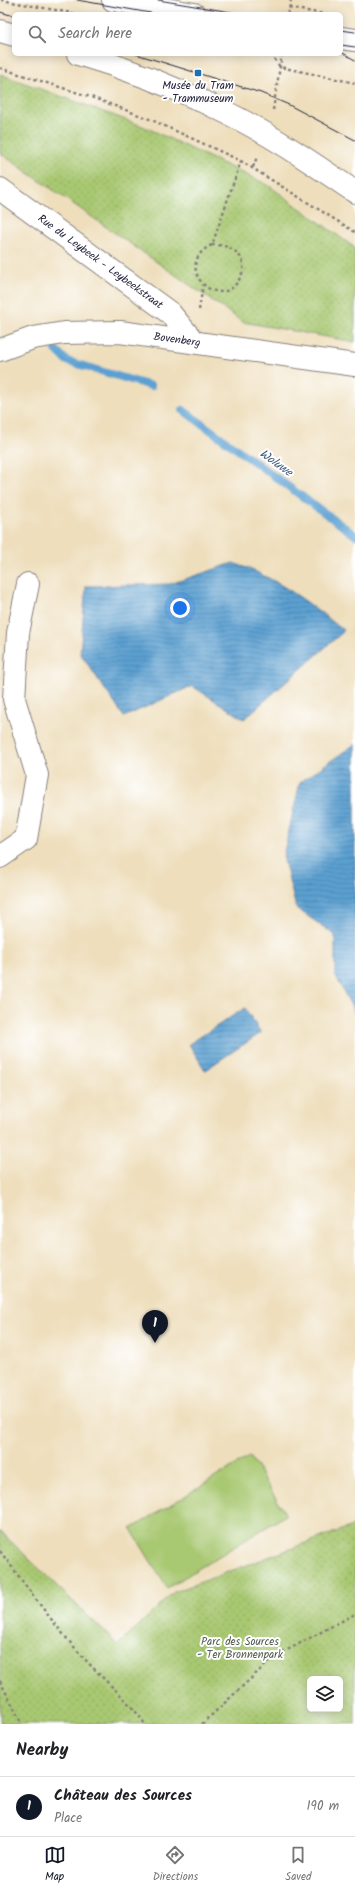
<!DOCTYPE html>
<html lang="en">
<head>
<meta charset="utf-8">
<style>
	:root { --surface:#fff; --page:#f6f6f6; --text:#202124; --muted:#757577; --line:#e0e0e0; --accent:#111827 }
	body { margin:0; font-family:Kalam,sans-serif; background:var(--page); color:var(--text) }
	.controls { position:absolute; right:12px; bottom:12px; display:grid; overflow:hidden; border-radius:6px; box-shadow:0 2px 10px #0003 }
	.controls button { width:36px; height:36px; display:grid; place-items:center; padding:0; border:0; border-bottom:1px solid var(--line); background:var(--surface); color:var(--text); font:20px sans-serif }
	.you { position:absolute; left:180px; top:608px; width:14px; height:14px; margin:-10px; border:3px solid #fff; border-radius:50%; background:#1a73e8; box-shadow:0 0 0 6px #1a73e833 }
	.badge { display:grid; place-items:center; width:26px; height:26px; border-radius:50%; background:var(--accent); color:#fff; font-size:13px; font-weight:700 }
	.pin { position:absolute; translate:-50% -33px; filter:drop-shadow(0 1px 2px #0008) }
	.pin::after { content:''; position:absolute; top:21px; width:14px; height:12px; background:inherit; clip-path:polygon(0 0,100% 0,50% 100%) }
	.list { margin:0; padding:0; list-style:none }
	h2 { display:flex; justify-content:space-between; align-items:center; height:52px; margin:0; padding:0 16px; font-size:17px }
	h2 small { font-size:13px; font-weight:400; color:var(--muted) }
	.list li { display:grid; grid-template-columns:26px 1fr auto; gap:12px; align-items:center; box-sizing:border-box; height:60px; padding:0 16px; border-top:1px solid var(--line) }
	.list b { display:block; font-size:15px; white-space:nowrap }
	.list p { margin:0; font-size:13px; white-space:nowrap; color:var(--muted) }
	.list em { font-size:13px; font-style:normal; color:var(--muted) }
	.icon { flex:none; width:22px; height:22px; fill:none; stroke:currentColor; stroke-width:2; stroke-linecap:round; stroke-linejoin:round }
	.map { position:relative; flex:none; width:355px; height:1724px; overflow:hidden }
	.search { position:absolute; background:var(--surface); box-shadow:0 2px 10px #0003; left:12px; right:12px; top:12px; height:44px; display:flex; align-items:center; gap:10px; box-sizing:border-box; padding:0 14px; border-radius:6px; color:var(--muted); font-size:15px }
	.sheet { height:112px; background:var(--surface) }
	nav { display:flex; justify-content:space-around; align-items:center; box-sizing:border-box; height:56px; border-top:1px solid var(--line); background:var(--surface); font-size:11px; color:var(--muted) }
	nav a { display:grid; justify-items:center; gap:2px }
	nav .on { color:var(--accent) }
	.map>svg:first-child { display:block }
	.green { fill:#a8c871; stroke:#657556 }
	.park { fill:url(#park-dots); stroke:#657556; fill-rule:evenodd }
	.water { fill:url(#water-rules); stroke:#3f6186 }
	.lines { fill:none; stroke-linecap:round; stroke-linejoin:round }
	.stream { stroke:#5ca0d1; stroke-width:8 }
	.minor-casing { stroke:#88807c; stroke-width:24 }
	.highway-casing { stroke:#88807c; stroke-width:24 }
	.path { stroke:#88807c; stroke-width:2.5; stroke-dasharray:3 3; stroke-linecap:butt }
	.minor { stroke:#fff; stroke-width:22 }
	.highway { stroke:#fff; stroke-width:22 }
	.tram { stroke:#22223b; stroke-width:1 }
	.poi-dot { fill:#1f6fb2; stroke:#fff; stroke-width:1.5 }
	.labels { text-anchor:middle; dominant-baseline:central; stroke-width:4; stroke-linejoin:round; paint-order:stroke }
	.poi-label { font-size:11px; fill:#22223b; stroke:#fff }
	.street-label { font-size:11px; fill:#22223b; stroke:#fff }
	.park-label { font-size:11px; fill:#515c4e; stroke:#fff }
	.water-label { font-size:12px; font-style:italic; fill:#3c5b7e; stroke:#fff }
</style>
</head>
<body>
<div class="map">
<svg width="355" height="1724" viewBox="0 0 355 1724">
	<defs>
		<pattern id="park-dots" width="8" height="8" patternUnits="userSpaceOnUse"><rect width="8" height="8" fill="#a8c871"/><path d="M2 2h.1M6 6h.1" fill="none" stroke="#90ac63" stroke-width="1.8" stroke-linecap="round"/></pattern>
		<pattern id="water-rules" width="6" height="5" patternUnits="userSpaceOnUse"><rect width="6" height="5" fill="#5ca0d1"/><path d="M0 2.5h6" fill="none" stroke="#4c82ab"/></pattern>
	</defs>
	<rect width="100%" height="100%" fill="#fff"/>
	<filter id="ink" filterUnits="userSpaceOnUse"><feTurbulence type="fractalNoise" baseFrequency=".025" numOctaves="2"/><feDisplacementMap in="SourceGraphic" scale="8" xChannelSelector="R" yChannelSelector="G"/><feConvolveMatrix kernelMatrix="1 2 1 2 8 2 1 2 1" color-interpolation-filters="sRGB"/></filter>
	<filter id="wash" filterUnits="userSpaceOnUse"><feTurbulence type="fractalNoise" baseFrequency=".012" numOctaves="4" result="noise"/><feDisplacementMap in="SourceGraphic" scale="16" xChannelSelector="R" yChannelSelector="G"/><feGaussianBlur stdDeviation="0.9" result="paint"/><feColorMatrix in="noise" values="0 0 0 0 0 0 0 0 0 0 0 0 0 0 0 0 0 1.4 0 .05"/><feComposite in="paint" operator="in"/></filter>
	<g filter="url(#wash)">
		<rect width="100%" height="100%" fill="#eedebc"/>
		<path class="green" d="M250 1456 286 1515 167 1588 131 1529Z"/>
		<path class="park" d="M0 74 145 127 268 185 355 248V342L243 322 0 153Z
			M355 1525V1724H0V1531L118 1645 174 1592ZM310 1679H340V1709H310Z"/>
		<path class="water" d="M233 563C276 577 310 603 344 631L244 719 192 686 124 717 80 653 86 586 170 584Z
			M355 744V1013L335 975V935L296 908 283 856 300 782Z
			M245 1008 261 1033 205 1070 189 1044Z"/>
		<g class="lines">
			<path class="stream" d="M56 350 67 361 151 386
				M183 410 355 535"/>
		</g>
	</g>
	<g filter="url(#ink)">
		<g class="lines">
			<defs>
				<g id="minor">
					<path d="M113 0 194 14"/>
					<path d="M341 38 355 40"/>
					<path id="s1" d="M0 189 170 313 194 342"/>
					<path id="s2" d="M0 350 33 338 64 333 120 332 355 365"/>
					<path d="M0 857 26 839 37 775 14 699 18 633 28 584"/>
				</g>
				<path id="highway" d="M0 31 14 35
					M78 54C126 68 172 86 217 108 266 131 311 162 355 192"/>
			</defs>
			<use href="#minor" class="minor-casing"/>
			<use href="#highway" class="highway-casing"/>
			<path class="path" d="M1 0 77 14
				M289 8 324 14
				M288 14 291 0
				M271 54 280 67 355 83
				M0 68 91 97 152 120 241 161 355 232
				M273 110 282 54
				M253 167 257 157
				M212 245C230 243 250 257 241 276 221 318 169 265 212 245L241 161
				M199 310 203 285
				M0 1551C27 1587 53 1624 83 1657 103 1680 128 1699 145 1724
				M0 1681 22 1724
				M202 1724 274 1657 355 1614"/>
			<use href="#minor" class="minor"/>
			<use href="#highway" class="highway"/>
			<path class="tram" d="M77 0 156 14
				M158 0 243 14
				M0 12 14 16
				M341 30 355 32
				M341 45 355 47
				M341 52 355 60
				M136 54 261 93 289 105 355 140"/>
		</g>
	</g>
	<rect class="poi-dot" x="194" y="69" width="8" height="8" rx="2"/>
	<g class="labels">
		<g class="poi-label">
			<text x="198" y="86">Musée du Tram<tspan x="198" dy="13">- Trammuseum</tspan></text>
		</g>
		<g class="street-label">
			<text stroke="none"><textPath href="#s1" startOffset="124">Rue du Leybeek - Leybeekstraat</textPath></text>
			<text stroke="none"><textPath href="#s2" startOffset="180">Bovenberg</textPath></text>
		</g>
		<g class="park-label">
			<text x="240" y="1642">Parc des Sources<tspan x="240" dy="13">- Ter Bronnenpark</tspan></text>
		</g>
		<g class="water-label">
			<text transform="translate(276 463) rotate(36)">Woluwe</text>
		</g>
	</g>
</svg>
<div class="controls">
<button><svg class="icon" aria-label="layers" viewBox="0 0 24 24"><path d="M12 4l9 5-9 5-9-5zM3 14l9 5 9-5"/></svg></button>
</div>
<div class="you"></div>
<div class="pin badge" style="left:155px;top:1343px">1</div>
<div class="search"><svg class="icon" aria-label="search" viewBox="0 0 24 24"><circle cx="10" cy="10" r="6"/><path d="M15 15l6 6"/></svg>Search here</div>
</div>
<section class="sheet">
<h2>Nearby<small></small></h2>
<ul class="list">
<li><span class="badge">1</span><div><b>Château des Sources</b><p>Place</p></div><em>190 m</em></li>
</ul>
</section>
<nav>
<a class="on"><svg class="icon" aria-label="map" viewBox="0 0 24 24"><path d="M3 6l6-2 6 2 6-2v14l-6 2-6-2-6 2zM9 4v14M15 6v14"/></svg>Map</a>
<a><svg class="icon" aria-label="directions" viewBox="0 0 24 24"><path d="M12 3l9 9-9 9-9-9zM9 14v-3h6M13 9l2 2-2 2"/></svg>Directions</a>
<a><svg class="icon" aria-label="saved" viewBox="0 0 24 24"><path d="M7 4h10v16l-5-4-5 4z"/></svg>Saved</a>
</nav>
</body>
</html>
